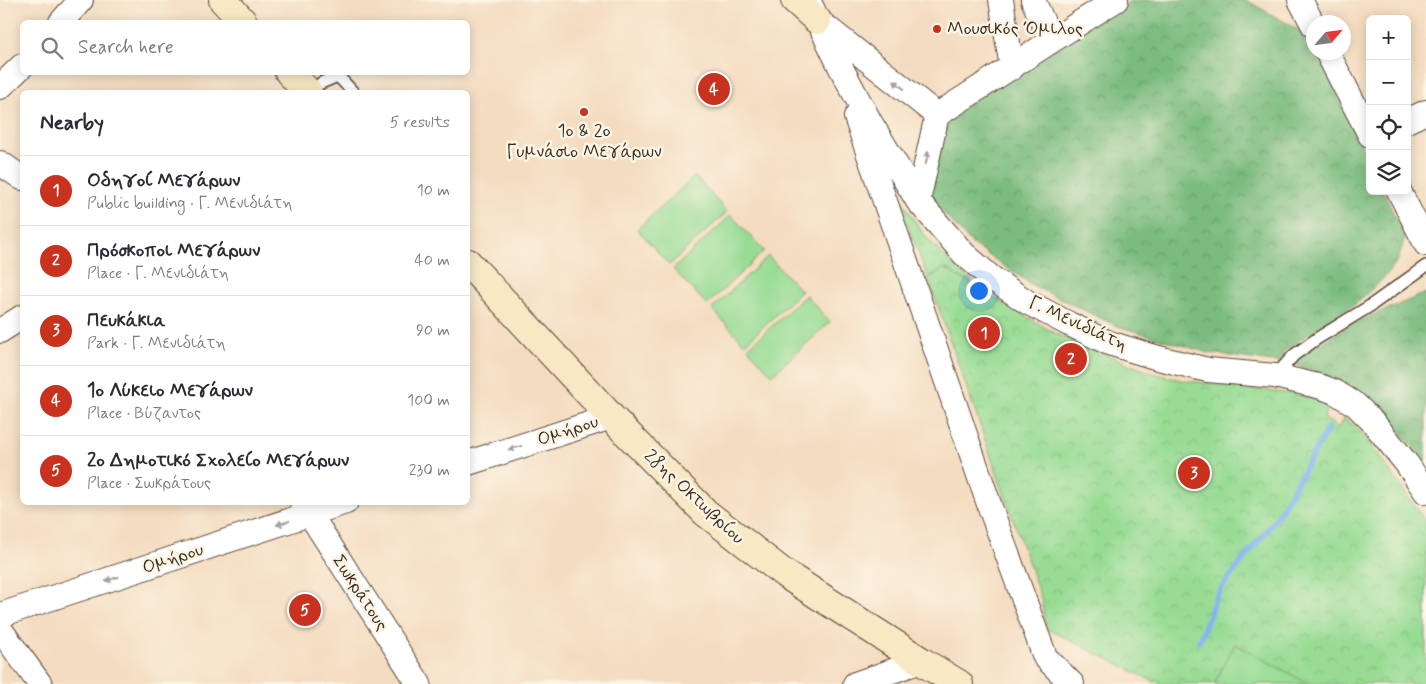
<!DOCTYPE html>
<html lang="en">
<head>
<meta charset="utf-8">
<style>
	:root { --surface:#fff; --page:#f7f7f7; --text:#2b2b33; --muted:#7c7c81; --line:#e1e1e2; --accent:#c8321e }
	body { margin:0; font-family:Mynerve,sans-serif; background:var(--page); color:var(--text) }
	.controls { position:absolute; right:15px; top:15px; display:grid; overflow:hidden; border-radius:8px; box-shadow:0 2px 12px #0003 }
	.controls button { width:45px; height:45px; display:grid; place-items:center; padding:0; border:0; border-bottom:1px solid var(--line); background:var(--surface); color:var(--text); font:25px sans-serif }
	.compass { position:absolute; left:1306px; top:15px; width:45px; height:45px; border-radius:50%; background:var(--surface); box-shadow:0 2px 12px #0003; rotate:62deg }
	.you { position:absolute; left:978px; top:290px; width:18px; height:18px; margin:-12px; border:4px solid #fff; border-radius:50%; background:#1a73e8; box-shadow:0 0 0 8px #1a73e833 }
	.badge { display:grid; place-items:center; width:32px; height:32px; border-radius:50%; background:var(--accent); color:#fff; font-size:16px; font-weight:700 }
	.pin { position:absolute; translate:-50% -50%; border:2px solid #fff; box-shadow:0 1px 5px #0006 }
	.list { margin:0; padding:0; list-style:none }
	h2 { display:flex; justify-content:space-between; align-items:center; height:65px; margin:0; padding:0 20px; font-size:21px }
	h2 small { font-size:16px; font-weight:400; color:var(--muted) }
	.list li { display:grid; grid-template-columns:32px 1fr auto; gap:15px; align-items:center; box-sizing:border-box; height:70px; padding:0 20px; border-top:1px solid var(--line) }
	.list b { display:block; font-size:19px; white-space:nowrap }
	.list p { margin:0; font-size:16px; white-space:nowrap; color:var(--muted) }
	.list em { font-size:16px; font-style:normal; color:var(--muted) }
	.icon { flex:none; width:28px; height:28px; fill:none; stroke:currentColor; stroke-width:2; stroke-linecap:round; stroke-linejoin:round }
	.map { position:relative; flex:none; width:1426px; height:684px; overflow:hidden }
	.search { position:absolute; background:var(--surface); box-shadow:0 2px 12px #0003; left:20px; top:20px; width:450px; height:55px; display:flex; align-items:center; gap:12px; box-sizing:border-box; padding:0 18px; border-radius:8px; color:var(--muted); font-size:19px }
	.panel { position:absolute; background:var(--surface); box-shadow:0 2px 12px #0003; left:20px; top:90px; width:450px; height:415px; border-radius:8px }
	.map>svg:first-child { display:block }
	.grass { fill:url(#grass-tufts); stroke:#6a8359 }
	.forest { fill:url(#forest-crowns); stroke:#5a734e }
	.park { fill:url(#park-crowns); stroke:#6a8359 }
	.garden { fill:#98dc94; stroke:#6a8359 }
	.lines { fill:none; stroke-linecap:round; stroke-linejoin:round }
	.stream { stroke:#81b4ee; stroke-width:6 }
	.lane-casing { stroke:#574536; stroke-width:14 }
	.street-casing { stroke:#574536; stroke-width:26 }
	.secondary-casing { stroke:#574536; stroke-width:30 }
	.lane { stroke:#fff; stroke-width:11 }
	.street { stroke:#fff; stroke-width:24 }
	.secondary { stroke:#f8e8c3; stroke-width:28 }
	.oneway { fill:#a79f9a }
	.poi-dot { fill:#c8321e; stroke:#fcf5e5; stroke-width:2 }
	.labels { text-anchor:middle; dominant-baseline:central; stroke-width:5; stroke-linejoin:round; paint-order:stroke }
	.poi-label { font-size:18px; fill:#3b2a1e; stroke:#fcf5e5; text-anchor:start }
	.street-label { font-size:18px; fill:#3b2a1e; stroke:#fcf5e5 }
</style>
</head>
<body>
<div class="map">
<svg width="1426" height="684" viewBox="0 0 1426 684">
	<defs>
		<pattern id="grass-tufts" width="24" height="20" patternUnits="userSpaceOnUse" patternTransform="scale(1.25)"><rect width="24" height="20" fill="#98dc94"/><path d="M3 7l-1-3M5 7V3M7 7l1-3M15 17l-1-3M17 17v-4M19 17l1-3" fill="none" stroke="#84bd7f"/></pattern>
		<pattern id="forest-crowns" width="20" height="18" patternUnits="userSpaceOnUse" patternTransform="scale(1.25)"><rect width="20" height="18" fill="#7abc7e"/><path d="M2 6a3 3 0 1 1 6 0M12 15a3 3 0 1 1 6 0" fill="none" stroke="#659967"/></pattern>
		<pattern id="park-crowns" width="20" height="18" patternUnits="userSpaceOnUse" patternTransform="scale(1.25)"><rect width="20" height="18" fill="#98dc94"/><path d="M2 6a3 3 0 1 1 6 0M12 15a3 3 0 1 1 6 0" fill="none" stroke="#84bd7f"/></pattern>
	</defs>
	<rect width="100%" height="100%" fill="#fcf5e5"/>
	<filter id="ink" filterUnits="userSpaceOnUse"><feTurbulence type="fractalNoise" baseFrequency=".02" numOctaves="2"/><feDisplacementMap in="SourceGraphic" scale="10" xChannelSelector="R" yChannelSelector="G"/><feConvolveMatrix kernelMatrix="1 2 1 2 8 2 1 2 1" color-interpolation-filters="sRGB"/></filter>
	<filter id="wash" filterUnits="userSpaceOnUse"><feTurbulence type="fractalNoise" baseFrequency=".0096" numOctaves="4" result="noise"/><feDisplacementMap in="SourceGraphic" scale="20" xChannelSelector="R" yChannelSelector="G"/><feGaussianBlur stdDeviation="1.12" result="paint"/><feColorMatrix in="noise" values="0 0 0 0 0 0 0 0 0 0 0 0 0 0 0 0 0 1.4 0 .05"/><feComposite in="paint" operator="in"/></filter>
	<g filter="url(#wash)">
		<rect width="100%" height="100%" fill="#f4dcc0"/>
		<path class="grass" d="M889 176C899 195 910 215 923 233 939 254 961 272 981 290L944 269 928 278Z"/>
		<path class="forest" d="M1132 0H1246L1308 35 1313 46 1314 52 1317 53 1370 163V191H1383L1405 237 1398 260 1384 278 1357 303 1316 329 1283 352 1280 363 1209 353 1117 326 1032 285 971 243 926 194 943 121 1058 45Z
			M1426 293V463L1381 409 1342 381 1293 364 1295 358 1349 325Z"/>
		<path class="park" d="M944 268 1058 335 1149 372 1181 380 1294 394 1317 400 1327 406 1324 418 1339 428 1344 418 1355 426 1366 438 1426 522V684H1159L1045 628 1042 601 928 278Z"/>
		<path class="garden" d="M695 176 727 212 669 265 637 229Z
			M731 215 764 251 707 305 673 269Z
			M768 256 801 291 745 344 712 309Z
			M806 295 830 322 772 375 748 348Z
			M1235 644 1309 684H1214Z"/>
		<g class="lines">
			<path class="stream" d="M1199 642 1215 599 1223 586 1277 517 1328 428"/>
		</g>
	</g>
	<g filter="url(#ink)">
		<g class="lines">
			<defs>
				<path id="lane" d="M321 83 338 76 353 92
					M1275 376 1294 355 1318 338 1370 306 1426 266"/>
				<path id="street" d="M1001 0 1012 68
					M1033 0 1051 40
					M1300 0 1314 26
					M810 4 840 66 870 122 918 201 964 254 993 279 1027 302 1069 324 1109 343 1158 358 1208 370 1275 376 1322 387 1335 392 1356 405 1373 422 1407 464 1426 492
					M61 22 81 0
					M821 23 937 115
					M1327 52 1370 135
					M0 87 22 66
					M856 117 991 510 1045 657 1072 684
					M1407 121 1426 112
					M0 163 22 178
					M1399 191 1426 244
					M918 201 937 115C997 77 1056 37 1116 0
					M0 331 22 317
					M468 463 611 417
					M302 502 419 684
					M0 615 346 502
					M0 629 40 684
					M855 684 921 661"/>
				<path id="secondary" d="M223 0 243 22
					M795 0 817 20
					M289 72 308 92
					M468 263 611 417 706 513 785 574 921 661 959 684"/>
			</defs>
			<use href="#lane" class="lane-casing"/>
			<use href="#street" class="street-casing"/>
			<use href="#secondary" class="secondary-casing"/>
			<use href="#lane" class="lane"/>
			<use href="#street" class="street"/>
			<use href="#secondary" class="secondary"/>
		</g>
		<defs><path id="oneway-solid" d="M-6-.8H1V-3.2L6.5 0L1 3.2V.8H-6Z" transform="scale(1.25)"/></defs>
		<g class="oneway">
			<use href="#oneway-solid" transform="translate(899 85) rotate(-142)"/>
			<use href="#oneway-solid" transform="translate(927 158) rotate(-77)"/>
			<use href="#oneway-solid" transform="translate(515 448) rotate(162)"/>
			<use href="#oneway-solid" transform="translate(283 523) rotate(162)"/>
			<use href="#oneway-solid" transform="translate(112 579) rotate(162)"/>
		</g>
	</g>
	<g class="poi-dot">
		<circle cx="937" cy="29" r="5"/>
		<circle cx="584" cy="112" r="5"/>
	</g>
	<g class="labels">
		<g class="poi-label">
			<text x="947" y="29">Μουσικός Όμιλος</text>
			<text x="584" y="131" text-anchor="middle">1ο &amp; 2ο<tspan x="584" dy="21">Γυμνάσιο Μεγάρων</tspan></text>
		</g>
		<g class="street-label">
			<text transform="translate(1078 324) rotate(25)">Γ. Μενιδιάτη</text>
			<text transform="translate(568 431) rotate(-18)">Ομήρου</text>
			<text transform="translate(694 497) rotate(43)">28ης Οκτωβρίου</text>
			<text transform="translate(173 559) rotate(-18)">Ομήρου</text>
			<text transform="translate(360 593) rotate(57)">Σωκράτους</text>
		</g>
	</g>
</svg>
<div class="controls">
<button>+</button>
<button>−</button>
<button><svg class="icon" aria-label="locate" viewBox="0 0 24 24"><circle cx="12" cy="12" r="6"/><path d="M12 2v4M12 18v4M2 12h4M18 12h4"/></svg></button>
<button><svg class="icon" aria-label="layers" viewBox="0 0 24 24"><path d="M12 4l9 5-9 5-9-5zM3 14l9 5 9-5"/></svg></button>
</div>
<svg class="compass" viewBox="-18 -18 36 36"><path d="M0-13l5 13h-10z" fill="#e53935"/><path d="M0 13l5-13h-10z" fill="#7c7c81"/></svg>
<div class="you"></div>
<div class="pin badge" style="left:984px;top:333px">1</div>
<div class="pin badge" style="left:1071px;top:359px">2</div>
<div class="pin badge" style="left:1194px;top:473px">3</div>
<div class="pin badge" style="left:714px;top:89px">4</div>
<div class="pin badge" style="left:305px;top:610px">5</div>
<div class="search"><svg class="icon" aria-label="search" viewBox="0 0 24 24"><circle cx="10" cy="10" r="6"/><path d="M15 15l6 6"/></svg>Search here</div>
<section class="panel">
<h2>Nearby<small>5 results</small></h2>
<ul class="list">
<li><span class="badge">1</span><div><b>Οδηγοί Μεγάρων</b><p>Public building · Γ. Μενιδιάτη</p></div><em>10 m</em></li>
<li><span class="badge">2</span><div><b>Πρόσκοποι Μεγάρων</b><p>Place · Γ. Μενιδιάτη</p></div><em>40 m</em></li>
<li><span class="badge">3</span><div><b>Πευκάκια</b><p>Park · Γ. Μενιδιάτη</p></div><em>90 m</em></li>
<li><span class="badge">4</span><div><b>1ο Λύκειο Μεγάρων</b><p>Place · Βύζαντος</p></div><em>100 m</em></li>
<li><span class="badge">5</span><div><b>2ο Δημοτικό Σχολείο Μεγάρων</b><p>Place · Σωκράτους</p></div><em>230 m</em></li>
</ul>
</section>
</div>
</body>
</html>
